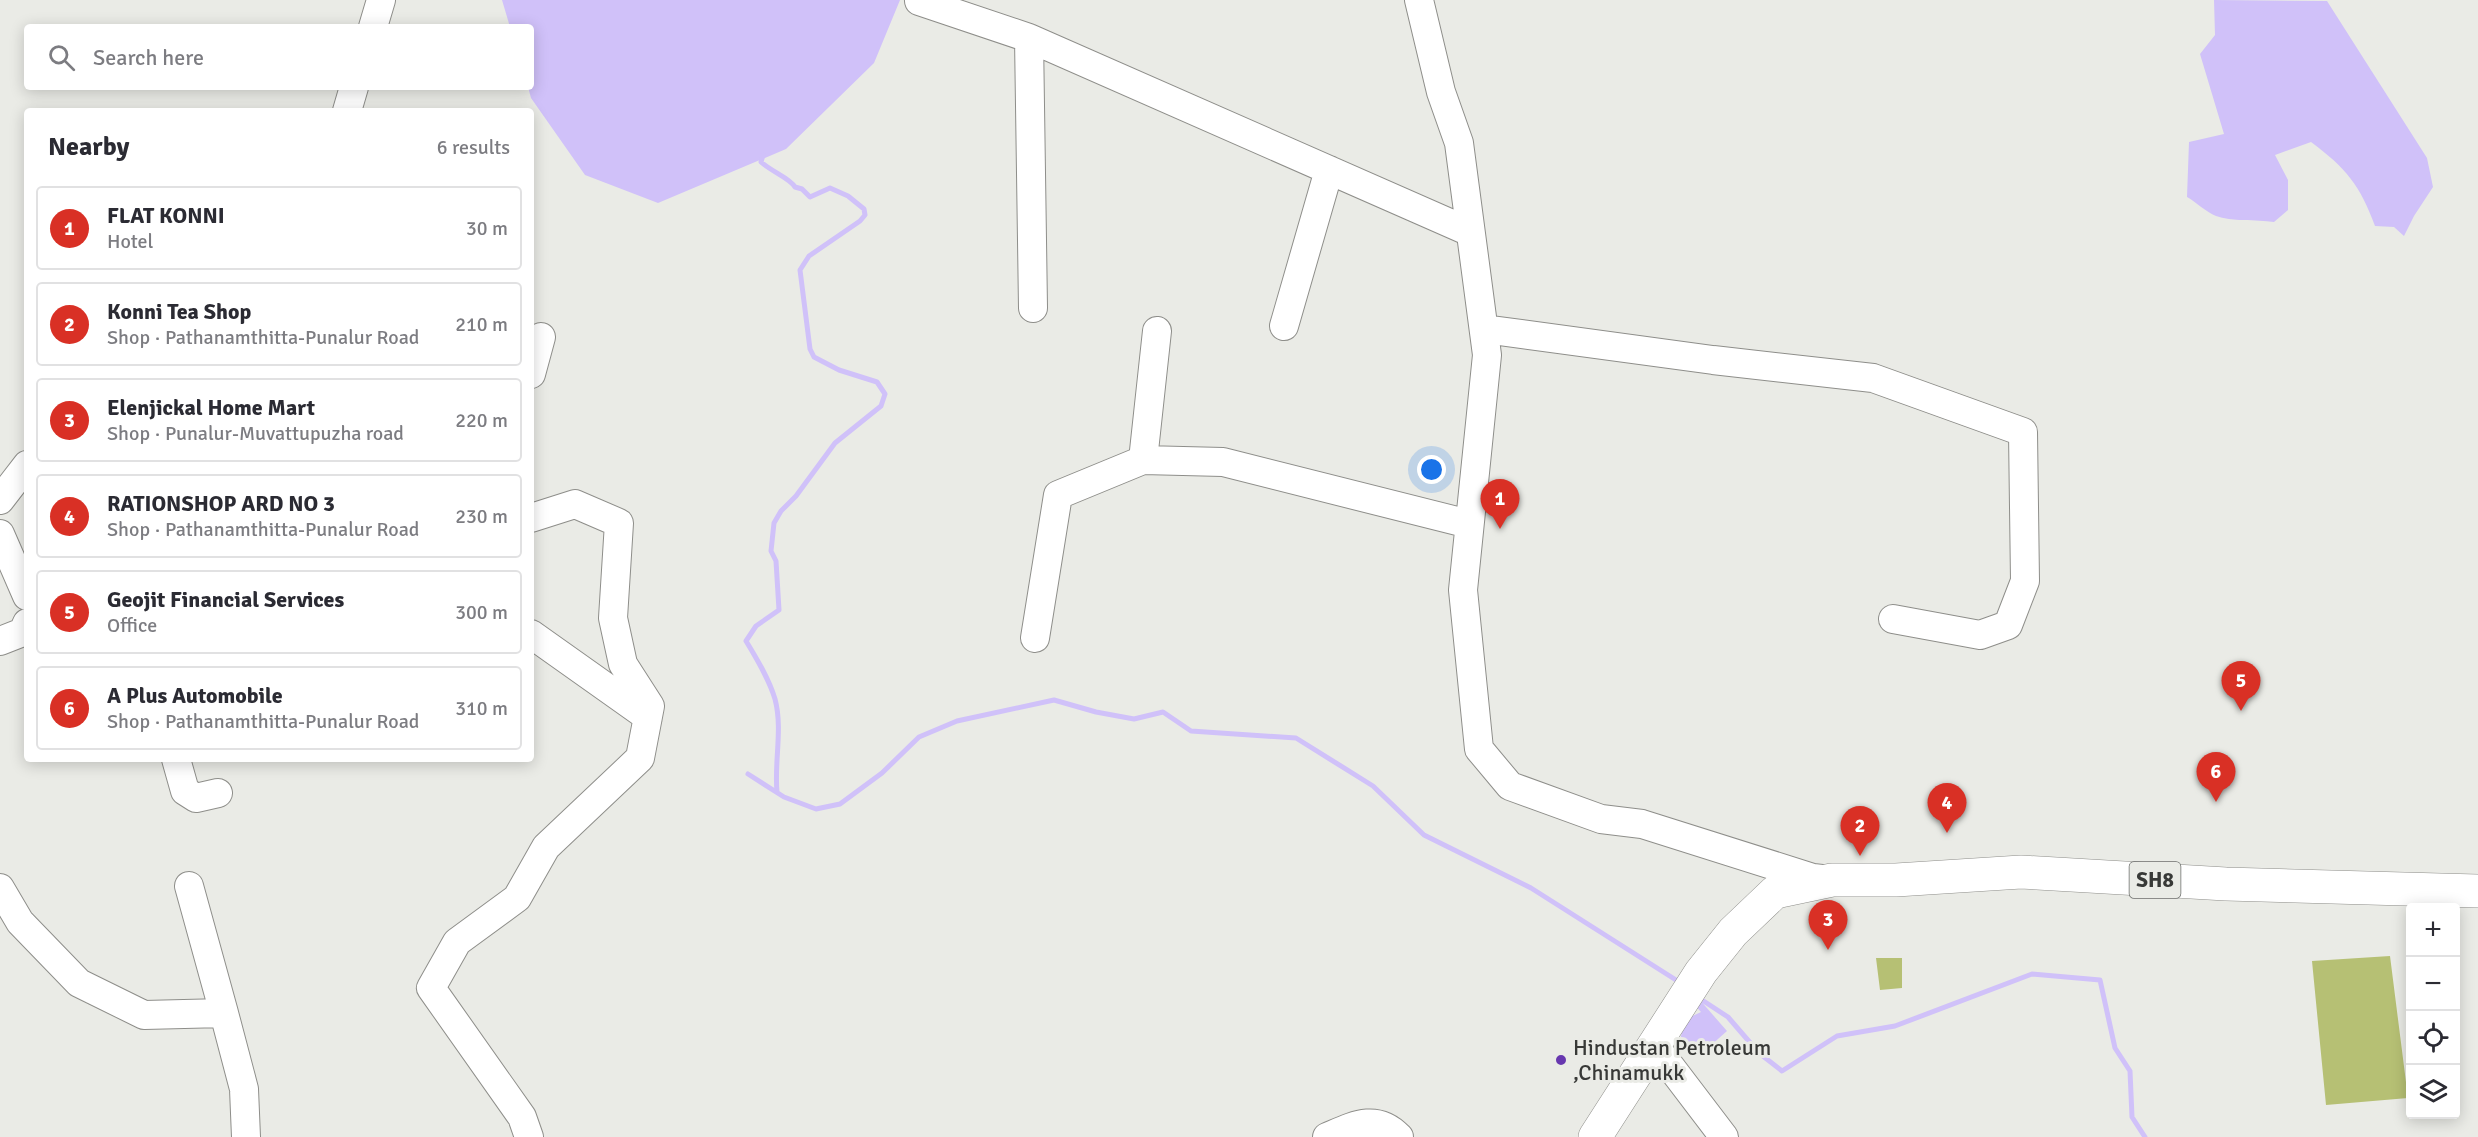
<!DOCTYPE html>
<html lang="en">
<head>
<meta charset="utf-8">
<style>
	:root { --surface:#fff; --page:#f7f7f7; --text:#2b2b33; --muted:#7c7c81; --line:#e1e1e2; --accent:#d93025 }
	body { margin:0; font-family:Signika,sans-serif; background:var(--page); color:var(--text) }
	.controls { position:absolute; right:18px; bottom:18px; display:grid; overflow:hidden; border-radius:6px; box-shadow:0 3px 15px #0003 }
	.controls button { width:54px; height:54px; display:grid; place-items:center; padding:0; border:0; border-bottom:2px solid var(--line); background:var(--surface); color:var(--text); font:30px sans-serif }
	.you { position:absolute; left:1432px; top:470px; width:21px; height:21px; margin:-15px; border:4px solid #fff; border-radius:50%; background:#1a73e8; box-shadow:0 0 0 9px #1a73e833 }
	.badge { display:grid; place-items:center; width:39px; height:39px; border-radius:50%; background:var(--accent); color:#fff; font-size:20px; font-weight:700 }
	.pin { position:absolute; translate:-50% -50px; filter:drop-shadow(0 2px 3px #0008) }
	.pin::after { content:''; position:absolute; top:32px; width:21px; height:18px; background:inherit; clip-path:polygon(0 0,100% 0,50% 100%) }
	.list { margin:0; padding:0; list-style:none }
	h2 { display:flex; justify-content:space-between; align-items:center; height:78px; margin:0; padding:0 24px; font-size:26px }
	h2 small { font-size:20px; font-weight:400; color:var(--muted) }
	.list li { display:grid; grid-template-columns:39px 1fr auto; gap:18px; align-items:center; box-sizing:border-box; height:84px; margin:0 12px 12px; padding:0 12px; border:2px solid var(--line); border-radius:6px }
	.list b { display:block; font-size:22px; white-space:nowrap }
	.list p { margin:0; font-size:20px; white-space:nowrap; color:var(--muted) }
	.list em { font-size:20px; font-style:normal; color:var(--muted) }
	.icon { flex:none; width:33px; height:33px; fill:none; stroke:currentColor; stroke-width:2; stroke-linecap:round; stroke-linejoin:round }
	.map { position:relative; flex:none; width:2478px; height:1137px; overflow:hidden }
	.search { position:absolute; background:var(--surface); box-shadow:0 3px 15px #0003; left:24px; top:24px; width:510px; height:66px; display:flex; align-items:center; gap:15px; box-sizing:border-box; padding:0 21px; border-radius:6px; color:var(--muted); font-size:22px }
	.panel { position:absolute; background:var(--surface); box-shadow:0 3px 15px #0003; left:24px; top:108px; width:510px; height:654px; border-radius:6px }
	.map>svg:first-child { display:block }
	.water { fill:#d0c1f9 }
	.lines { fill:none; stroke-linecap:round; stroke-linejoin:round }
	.stream { stroke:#d0c1f9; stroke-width:5 }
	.building { fill:#b6c074 }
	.minor-casing { stroke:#8e8e8a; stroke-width:30 }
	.major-casing { stroke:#8e8e8a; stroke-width:34 }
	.minor { stroke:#fff; stroke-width:28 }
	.major { stroke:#fff; stroke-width:33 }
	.poi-dot { fill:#6737af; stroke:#eaebe6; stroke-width:2 }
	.labels { text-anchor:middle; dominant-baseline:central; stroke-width:6; stroke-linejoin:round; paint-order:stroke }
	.shield { fill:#eaebe6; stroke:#6d6e6c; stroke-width:1.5 }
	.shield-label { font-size:21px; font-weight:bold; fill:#383937 }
	.poi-label { font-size:22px; fill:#383937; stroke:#eaebe6; text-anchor:start }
</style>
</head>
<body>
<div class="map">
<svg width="2478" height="1137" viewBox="0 0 2478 1137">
	<rect width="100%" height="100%" fill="#eaebe6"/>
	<path class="water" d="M502 0H900L874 63 786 149 658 203 585 175 531 98 528 87H531V27H510Z
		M2214 0 2327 1 2427 158 2433 187 2414 216 2404 236 2394 227 2375 226C2360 185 2346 168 2311 142L2275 155 2288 180V210L2274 222C2256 219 2231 222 2216 216 2206 212 2196 202 2187 197L2189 142 2224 134 2200 54 2215 35Z
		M1699 999 1727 1031 1700 1055 1680 1042 1684 1020 1701 1012 1692 1002Z"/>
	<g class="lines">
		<path class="stream" d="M763 155 761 162C772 172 790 178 795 187L802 189 810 197 830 188 848 196 864 209 865 215 860 221 809 256 800 270 810 349 814 357 839 370 877 382 885 394 881 406 835 443 796 496 781 511 774 523 771 551 776 561 779 610 756 626 746 641C757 659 769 679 775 699 783 729 774 762 777 792
			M748 774 784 797 816 809 840 804 882 773 919 737 957 721 1054 700 1096 712 1134 719 1163 712 1191 731 1296 738 1373 786 1424 835 1531 888 1676 980
			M1702 1000 1728 1017 1759 1053 1782 1071 1837 1036 1895 1026 2032 974 2100 980 2115 1048 2130 1071 2132 1117 2145 1137"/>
	</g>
	<path class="building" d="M2390 956 2408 1098 2326 1105 2312 961Z
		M1876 958H1902V988L1880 990Z"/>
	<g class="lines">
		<defs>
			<path id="minor" d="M1419 0 1441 92 1459 143 1487 355 1463 590 1479 749 1510 786 1601 819 1642 824 1813 878 1830 880
				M919 1 1029 38
				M373 27 381 0
				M347 111 354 87
				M1033 308 1029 38 1470 232
				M1284 326 1329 170
				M1484 329 1713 360 1873 378 2023 432 2025 581 2008 625 1980 635 1893 619
				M531 374 541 337
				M1143 460 1157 331
				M0 500 27 465
				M0 534 27 596
				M531 634 648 717
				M1035 638 1058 495 1143 460 1223 462 1469 524
				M0 641 23 632 27 623
				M176 759 185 791 196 798 218 793
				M189 886 224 1013
				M0 888 20 922 79 983 144 1015 224 1013 244 1089 246 1137
				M1654 1045 1724 1137
				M529 1137 522 1117 431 988 457 942 517 898 546 847 640 758 650 706 623 664 613 618 619 523 575 504 531 518
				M1327 1137C1353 1126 1376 1113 1399 1137"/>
			<path id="major" d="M1595 1137 1701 972 1733 932 1775 892 1832 880H1896L2021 872 2226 884 2478 891"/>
		</defs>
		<use href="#minor" class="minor-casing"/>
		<use href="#major" class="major-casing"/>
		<use href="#minor" class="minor"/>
		<use href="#major" class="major"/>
	</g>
	<circle class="poi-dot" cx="1561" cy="1060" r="6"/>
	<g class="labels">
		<rect class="shield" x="2129.5" y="862" width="51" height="36" rx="4.5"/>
		<g class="shield-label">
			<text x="2155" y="880">SH8</text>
		</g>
		<g class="poi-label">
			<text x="1573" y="1047">Hindustan Petroleum<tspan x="1573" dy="25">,Chinamukk</tspan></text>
		</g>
	</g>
</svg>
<div class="controls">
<button>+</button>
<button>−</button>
<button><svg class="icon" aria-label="locate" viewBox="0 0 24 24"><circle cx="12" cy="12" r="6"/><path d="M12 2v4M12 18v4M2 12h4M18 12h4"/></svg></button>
<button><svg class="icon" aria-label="layers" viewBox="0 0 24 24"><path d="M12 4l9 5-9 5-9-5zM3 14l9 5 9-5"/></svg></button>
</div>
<div class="you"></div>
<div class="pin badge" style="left:1500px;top:529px">1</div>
<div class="pin badge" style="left:1860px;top:856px">2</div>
<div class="pin badge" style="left:1828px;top:950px">3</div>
<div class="pin badge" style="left:1947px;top:833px">4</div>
<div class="pin badge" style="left:2241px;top:711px">5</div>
<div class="pin badge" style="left:2216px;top:802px">6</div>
<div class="search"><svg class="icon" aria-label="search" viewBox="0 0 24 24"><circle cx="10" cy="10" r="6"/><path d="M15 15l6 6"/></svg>Search here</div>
<section class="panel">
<h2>Nearby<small>6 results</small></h2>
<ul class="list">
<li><span class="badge">1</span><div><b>FLAT KONNI</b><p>Hotel</p></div><em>30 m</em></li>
<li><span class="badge">2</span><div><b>Konni Tea Shop</b><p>Shop · Pathanamthitta-Punalur Road</p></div><em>210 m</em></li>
<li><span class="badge">3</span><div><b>Elenjickal Home Mart</b><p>Shop · Punalur-Muvattupuzha road</p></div><em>220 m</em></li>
<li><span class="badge">4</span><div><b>RATIONSHOP ARD NO 3</b><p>Shop · Pathanamthitta-Punalur Road</p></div><em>230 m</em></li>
<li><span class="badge">5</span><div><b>Geojit Financial Services</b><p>Office</p></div><em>300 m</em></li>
<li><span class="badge">6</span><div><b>A Plus Automobile</b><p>Shop · Pathanamthitta-Punalur Road</p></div><em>310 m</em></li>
</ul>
</section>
</div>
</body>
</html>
